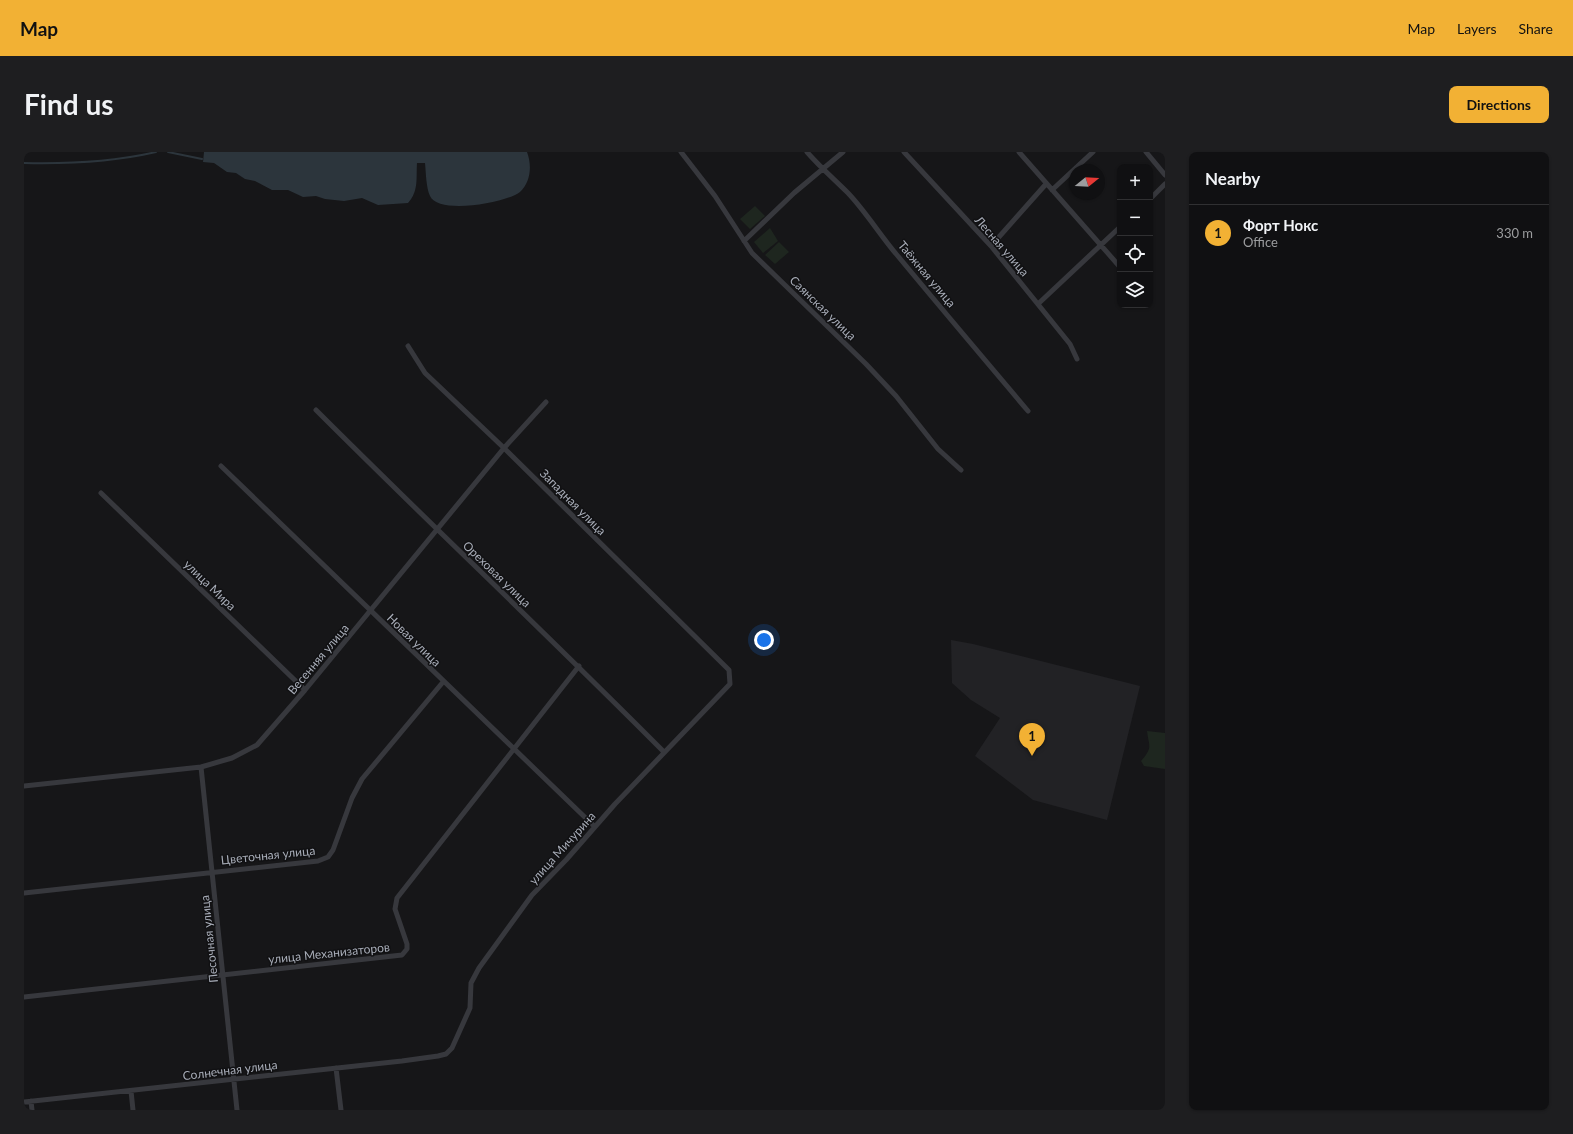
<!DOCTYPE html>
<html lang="en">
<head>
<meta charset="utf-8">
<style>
	:root { --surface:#101012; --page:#1e1e20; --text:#f1f3f6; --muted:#9c9d9f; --line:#303032; --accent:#f2b134 }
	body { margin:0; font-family:Lato,sans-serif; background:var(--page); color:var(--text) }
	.controls { position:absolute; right:12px; top:12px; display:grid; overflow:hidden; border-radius:8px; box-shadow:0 1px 3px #0004 }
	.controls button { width:36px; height:36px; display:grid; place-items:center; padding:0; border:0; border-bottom:1px solid var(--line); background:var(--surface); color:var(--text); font:20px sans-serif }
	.compass { position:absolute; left:1045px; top:12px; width:36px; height:36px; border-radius:50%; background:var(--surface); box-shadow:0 1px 3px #0004; rotate:72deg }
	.you { position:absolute; left:740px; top:488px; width:14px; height:14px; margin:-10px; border:3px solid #fff; border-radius:50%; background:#1a73e8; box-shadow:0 0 0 6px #1a73e833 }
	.badge { display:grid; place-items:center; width:26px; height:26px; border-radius:50%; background:var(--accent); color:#111; font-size:13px; font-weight:700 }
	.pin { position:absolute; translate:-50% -33px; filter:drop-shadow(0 1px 2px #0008) }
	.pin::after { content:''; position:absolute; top:21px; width:14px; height:12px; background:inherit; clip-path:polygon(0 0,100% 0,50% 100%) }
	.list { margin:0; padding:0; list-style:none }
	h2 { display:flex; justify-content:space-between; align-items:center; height:52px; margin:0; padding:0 16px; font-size:17px }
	h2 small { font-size:13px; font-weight:400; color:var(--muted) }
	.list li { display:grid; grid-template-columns:26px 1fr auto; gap:12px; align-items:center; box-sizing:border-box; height:56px; padding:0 16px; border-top:1px solid var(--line) }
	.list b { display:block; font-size:15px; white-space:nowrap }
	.list p { margin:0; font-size:13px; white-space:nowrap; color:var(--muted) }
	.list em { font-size:13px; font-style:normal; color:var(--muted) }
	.icon { flex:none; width:22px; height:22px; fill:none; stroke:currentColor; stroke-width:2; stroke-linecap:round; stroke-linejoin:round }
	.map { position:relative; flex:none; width:1141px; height:958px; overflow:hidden; border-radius:8px }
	header { display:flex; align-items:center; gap:24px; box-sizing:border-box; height:56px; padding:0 20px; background:var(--accent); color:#111 }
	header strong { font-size:19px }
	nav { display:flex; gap:22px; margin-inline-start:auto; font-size:14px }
	.intro { display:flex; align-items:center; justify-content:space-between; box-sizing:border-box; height:96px; padding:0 24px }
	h1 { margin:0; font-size:28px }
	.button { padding:10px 18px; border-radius:8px; background:var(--accent); color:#111; font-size:14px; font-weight:700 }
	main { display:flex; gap:24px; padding:0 24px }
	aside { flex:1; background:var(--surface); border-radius:8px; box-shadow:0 1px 3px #0004 }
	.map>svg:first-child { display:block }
	.built { fill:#222225 }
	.green { fill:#1e261f }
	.water { fill:#2c353c }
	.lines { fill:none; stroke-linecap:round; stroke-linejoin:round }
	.stream { stroke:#2c353c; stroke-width:2 }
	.street { stroke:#37383d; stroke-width:5 }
	.labels { text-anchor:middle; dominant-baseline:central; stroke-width:3; stroke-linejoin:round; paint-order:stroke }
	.street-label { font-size:12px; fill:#a8adb8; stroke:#111113 }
</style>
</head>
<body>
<header>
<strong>Map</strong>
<nav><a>Map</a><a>Layers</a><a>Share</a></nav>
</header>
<div class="intro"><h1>Find us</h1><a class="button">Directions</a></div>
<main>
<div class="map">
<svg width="1141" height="958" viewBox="0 0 1141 958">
	<rect width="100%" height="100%" fill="#161618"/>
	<path class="built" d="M927 488 949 492 1116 534 1083 668 1009 648 951 604 976 566 947 548 928 531Z"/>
	<path class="green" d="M731 54 741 64 726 77 716 67Z
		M746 76 754 89 739 101 730 90Z
		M755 90 765 100 751 112 741 103Z
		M1123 579 1141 581V617L1120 614 1117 609C1129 595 1125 595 1123 579Z"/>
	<path class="water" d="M180 0H503C508 13 507 30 496 40 482 51 414 63 406 44 402 35 402 21 401 11H393C392 26 395 39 384 51L354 53 338 46 320 49 301 47 292 44 279 45 264 38H248L231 29 221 27 212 21 203 20 190 11 179 10Z"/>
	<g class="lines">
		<path class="stream" d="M144 0 178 7
			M0 11C44 12 89 10 132 0"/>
		<path class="street" d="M657 0 691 44 728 101 842 212 872 244 914 297 937 318
			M783 0C796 15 810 27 824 41 842 60 856 83 873 103 916 155 960 207 1004 259
			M880 0 967 94 1046 192 1053 207
			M995 0 1096 115
			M1122 0 1141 23
			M1028 38 1069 0
			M1126 47 1141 32
			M720 89 770 41 819 0
			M967 94 1022 32
			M1014 152 1096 75
			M292 258C407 373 526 485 640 600
			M197 314 571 675
			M77 341 281 538
			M177 615 213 958
			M0 634 177 615 208 606 233 593 281 538 480 296 522 250
			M0 741 294 709 304 705 309 698 328 646 338 627 419 530
			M0 845 378 803 383 797V792L371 757 373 746 555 514
			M312 916 317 958
			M107 939 109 958
			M7 949 8 958
			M0 950 378 909 414 904 422 902 428 896 446 856 447 831 455 816 508 743 542 708 591 652 706 532 705 518 480 296 401 221 384 194"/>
	</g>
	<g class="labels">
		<g class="street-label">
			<text transform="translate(978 94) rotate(49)">Лесная улица</text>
			<text transform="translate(903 122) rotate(50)">Таёжная улица</text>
			<text transform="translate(799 156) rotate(44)">Саянская улица</text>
			<text transform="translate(549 350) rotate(45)">Западная улица</text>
			<text transform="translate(473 422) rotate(44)">Ореховая улица</text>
			<text transform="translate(186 433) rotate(44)">улица Мира</text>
			<text transform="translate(390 488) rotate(44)">Новая улица</text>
			<text transform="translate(294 507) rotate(-50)">Весенняя улица</text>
			<text transform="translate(538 696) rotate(-48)">улица Мичурина</text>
			<text transform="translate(244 703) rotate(-6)">Цветочная улица</text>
			<text transform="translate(185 787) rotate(-96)">Песочная улица</text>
			<text transform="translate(305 801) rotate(-6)">улица Механизаторов</text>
			<text transform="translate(206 918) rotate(-7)">Солнечная улица</text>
		</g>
	</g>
</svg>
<div class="controls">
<button>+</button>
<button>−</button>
<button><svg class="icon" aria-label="locate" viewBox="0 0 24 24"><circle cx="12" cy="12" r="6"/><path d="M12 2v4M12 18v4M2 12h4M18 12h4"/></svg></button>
<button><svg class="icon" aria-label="layers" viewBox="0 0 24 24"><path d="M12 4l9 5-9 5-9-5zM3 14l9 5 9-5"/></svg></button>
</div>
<svg class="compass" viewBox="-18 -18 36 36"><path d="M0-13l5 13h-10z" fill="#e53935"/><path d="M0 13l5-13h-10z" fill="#9c9d9f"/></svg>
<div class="you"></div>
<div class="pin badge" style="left:1008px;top:604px">1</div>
</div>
<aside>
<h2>Nearby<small></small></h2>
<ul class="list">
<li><span class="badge">1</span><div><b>Форт Нокс</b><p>Office</p></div><em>330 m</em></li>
</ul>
</aside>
</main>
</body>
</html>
